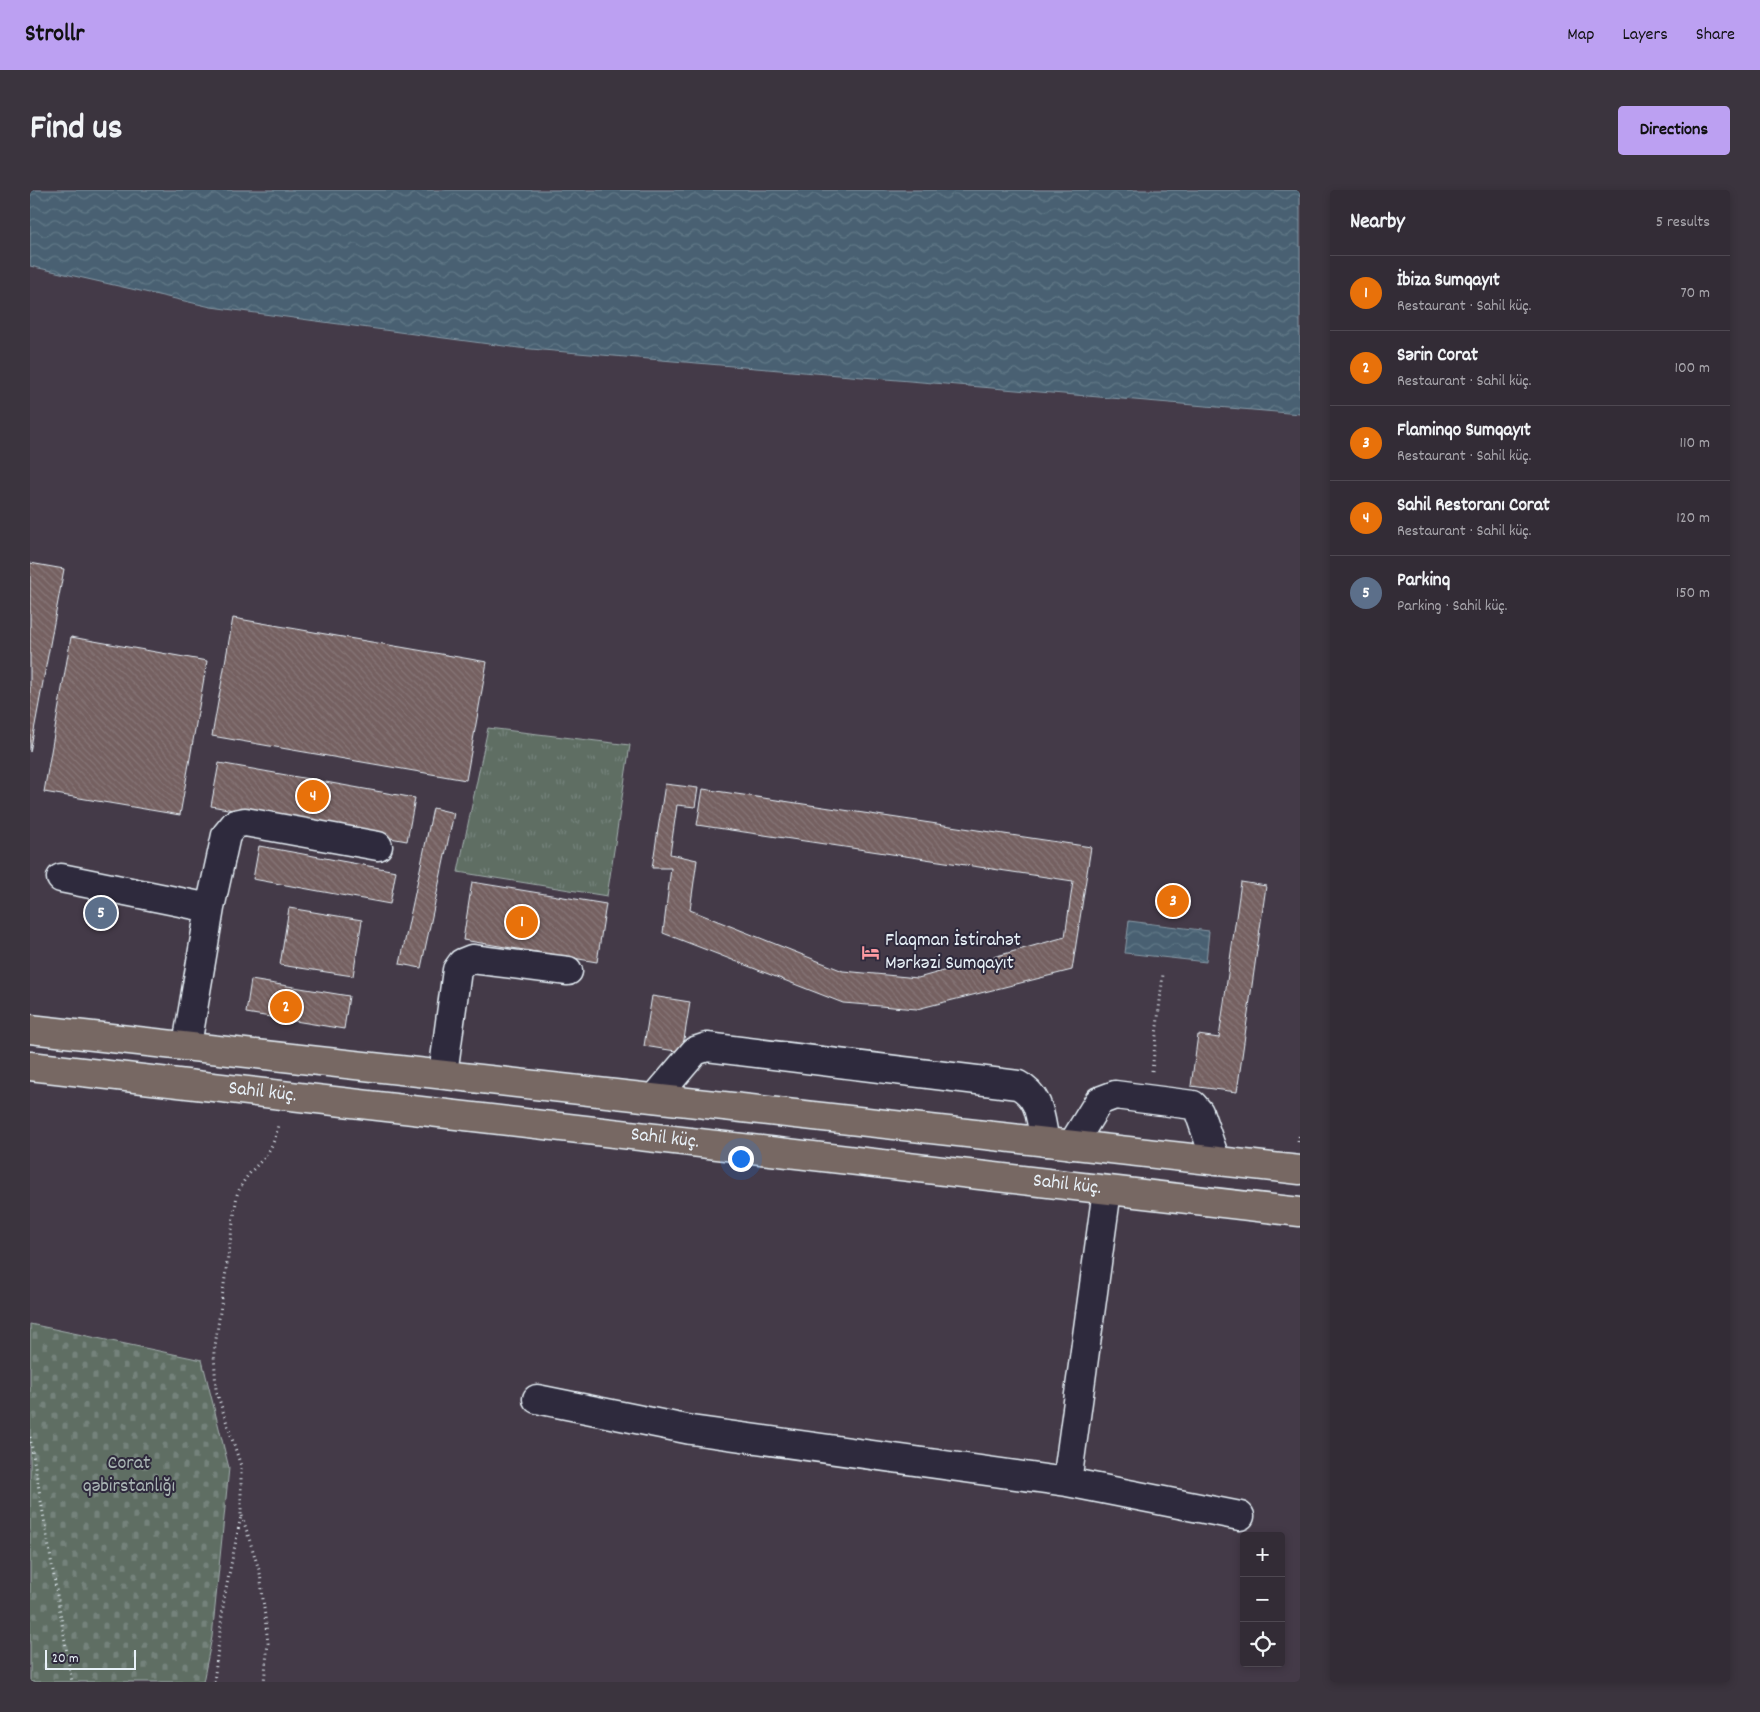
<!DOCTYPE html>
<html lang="en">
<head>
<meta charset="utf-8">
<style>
	:root { --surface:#332c36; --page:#3b343e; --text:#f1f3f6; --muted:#a9a7ad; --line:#4e4851; --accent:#bca0f2 }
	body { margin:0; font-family:Dekko,sans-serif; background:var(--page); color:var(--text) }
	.controls { position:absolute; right:15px; bottom:15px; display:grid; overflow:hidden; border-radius:5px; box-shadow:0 2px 8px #0003 }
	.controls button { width:45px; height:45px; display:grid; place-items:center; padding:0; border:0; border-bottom:1px solid var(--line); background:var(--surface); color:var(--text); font:25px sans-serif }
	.scale { position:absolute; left:15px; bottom:12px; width:91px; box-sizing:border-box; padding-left:5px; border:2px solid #e8f1f8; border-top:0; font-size:14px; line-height:18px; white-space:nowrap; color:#e8f1f8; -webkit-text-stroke:4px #2f2a3d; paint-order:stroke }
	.you { position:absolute; left:710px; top:968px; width:18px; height:18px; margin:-12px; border:4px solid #fff; border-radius:50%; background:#1a73e8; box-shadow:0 0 0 8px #1a73e833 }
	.badge { display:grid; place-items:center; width:32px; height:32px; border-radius:50%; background:var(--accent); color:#fff; font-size:16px; font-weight:700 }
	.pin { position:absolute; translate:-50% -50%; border:2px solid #fff; box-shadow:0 1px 5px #0006 }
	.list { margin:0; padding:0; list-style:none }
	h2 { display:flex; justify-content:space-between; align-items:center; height:65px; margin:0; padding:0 20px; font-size:21px }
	h2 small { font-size:16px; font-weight:400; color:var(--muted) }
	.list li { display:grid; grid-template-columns:32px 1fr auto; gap:15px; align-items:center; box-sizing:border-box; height:75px; padding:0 20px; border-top:1px solid var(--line) }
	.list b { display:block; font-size:19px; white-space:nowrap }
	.list p { margin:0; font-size:16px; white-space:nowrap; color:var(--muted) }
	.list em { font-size:16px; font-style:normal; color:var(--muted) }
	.icon { flex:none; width:28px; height:28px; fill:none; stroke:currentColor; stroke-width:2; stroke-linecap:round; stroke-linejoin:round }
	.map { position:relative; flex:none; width:1270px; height:1492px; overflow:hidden; border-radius:5px }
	header { display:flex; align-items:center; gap:30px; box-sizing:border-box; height:70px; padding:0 25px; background:var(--accent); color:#111 }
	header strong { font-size:24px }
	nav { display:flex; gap:28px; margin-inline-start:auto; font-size:18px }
	.intro { display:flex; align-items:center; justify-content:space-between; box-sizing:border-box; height:120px; padding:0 30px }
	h1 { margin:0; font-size:35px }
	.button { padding:12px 22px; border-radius:5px; background:var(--accent); color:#111; font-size:18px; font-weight:700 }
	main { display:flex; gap:30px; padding:0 30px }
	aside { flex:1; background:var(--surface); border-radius:5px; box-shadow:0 2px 8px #0003 }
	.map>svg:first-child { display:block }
	.grass { fill:url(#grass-tufts); stroke:#a3b0ae }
	.cemetery { fill:url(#cemetery-stones); stroke:#a3b0ae }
	.water { fill:url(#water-waves); stroke:#889ba8 }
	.building { fill:url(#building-back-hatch); stroke:#e8f1f8 }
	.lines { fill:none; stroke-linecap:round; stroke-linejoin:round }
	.minor-casing { stroke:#e8f1f8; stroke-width:31 }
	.major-casing { stroke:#e8f1f8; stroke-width:31 }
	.path { stroke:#e8f1f8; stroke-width:3; stroke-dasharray:1 4; stroke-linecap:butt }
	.minor { stroke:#2f2a3d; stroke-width:28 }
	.major { stroke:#776864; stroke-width:28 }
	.labels { text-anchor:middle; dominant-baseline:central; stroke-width:4; stroke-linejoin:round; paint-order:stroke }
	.poi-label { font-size:20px; fill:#e8f1f8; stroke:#2f2a3d; text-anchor:start }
	.street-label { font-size:20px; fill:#e8f1f8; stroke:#2f2a3d }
	.park-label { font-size:20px; fill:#aab6b5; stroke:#2f2a3d }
</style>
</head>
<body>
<header>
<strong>Strollr</strong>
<nav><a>Map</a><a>Layers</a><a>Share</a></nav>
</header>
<div class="intro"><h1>Find us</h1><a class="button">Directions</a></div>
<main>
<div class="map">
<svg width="1270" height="1492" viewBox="0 0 1270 1492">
	<defs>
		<pattern id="grass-tufts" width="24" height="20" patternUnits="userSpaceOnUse" patternTransform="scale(1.25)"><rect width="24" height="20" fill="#5e6e64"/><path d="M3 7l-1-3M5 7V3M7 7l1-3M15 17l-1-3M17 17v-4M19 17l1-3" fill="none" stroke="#75837b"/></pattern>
		<pattern id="cemetery-stones" width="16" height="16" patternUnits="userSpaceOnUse" patternTransform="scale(1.25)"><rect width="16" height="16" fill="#5e6e64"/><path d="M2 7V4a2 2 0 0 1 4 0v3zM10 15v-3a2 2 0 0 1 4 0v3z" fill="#75837b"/></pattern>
		<pattern id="water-waves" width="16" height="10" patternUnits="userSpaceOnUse" patternTransform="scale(1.25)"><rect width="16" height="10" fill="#486172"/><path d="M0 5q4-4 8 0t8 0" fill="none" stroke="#627887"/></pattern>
		<pattern id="building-back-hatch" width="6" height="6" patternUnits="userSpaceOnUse" patternTransform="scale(1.25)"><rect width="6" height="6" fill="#746061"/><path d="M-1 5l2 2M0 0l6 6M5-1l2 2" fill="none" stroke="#887778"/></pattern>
	</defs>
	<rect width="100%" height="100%" fill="#443a48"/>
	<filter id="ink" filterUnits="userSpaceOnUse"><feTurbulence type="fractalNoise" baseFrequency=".02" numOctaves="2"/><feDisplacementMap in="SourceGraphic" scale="10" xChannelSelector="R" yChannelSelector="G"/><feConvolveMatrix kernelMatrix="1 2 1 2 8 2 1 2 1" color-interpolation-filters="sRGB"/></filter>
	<g filter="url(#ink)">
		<path class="grass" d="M458 538 600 555 577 706 428 682Z"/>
		<path class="cemetery" d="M0 1134 172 1170 199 1278 182 1447 173 1492H0Z"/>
		<path class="water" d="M0 0H1270V224L489 158 181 117 0 76Z
			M1099 731 1179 741 1176 772 1095 763Z"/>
		<path class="building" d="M0 373 34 379 0 562Z
			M203 428 457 472 436 590 182 546Z
			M41 447 177 471 150 625 14 602Z
			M189 573 385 608 377 651 181 616Z
			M635 594 668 598 665 617 647 615 640 664 667 670 660 720 813 781 888 788 1035 747 1043 691 667 635 673 599 1061 657 1042 780 887 819 813 813 633 743 641 678H622Z
			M403 618 424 623 391 778 370 774Z
			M229 656 366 681 360 714 223 689Z
			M442 692 576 714 567 772 433 750Z
			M1211 692 1236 696 1207 902 1161 896 1168 845 1189 848Z
			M259 718 332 730 323 786 250 775Z
			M221 790 319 806 314 839 216 823Z
			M622 806 660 812 652 862 614 856Z"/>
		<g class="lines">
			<defs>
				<path id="minor" d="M31 688 180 718 157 855
					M180 718 196 645 205 634 215 632 348 656
					M413 884 427 780 432 773 442 769 538 781
					M625 908 665 861 677 857 988 895C1011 907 1010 928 1015 952
					M1042 955 1069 911 1085 905 1163 915 1169 922 1186 971
					M1077 1000 1037 1292 1210 1326
					M507 1209 661 1240 1037 1292"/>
				<g id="major">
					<path d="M0 839 1270 980"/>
					<path id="s1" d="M0 876 1270 1022"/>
				</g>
			</defs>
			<use href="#minor" class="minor-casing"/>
			<use href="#major" class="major-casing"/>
			<path class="path" d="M1122 881 1133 784
				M1268 952 1270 943
				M0 1247 42 1492
				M212 1326 230 1383 238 1453 234 1492
				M184 1492 194 1409 211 1326V1276L186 1200 184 1163 207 1005C219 973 242 973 248 935"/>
			<use href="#minor" class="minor"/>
			<use href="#major" class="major"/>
		</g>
	</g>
	<defs>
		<symbol id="hotel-bare" viewBox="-9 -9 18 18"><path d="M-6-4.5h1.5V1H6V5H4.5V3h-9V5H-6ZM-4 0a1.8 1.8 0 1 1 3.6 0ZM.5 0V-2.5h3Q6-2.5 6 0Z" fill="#ff9aa2" stroke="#2f2a3d" stroke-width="2.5" paint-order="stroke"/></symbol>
	</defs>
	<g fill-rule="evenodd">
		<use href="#hotel-bare" x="828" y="750" width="25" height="25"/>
	</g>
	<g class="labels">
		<g class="poi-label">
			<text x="855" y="751">Flaqman İstirahət<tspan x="855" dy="23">Mərkəzi Sumqayıt</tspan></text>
		</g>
		<g class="street-label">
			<text stroke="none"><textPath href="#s1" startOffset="234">Sahil küç.</textPath></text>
			<text stroke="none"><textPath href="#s1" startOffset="639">Sahil küç.</textPath></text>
			<text stroke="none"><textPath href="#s1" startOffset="1044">Sahil küç.</textPath></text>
		</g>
		<g class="park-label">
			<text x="99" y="1274">Corat<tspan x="99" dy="23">qəbirstanlığı</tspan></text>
		</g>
	</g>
</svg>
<div class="controls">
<button>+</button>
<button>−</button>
<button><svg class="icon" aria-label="locate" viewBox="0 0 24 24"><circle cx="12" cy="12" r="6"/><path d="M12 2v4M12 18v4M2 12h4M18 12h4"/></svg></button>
</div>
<div class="scale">20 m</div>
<div class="you"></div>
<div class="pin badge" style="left:492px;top:732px;background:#e8710a">1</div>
<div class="pin badge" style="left:256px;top:817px;background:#e8710a">2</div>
<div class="pin badge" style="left:1143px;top:711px;background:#e8710a">3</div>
<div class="pin badge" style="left:283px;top:606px;background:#e8710a">4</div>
<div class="pin badge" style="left:71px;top:723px;background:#5c6f8a">5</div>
</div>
<aside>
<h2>Nearby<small>5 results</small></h2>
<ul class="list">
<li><span class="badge" style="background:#e8710a">1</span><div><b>İbiza Sumqayıt</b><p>Restaurant · Sahil küç.</p></div><em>70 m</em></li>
<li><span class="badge" style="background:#e8710a">2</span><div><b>Sərin Corat</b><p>Restaurant · Sahil küç.</p></div><em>100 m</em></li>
<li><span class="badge" style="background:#e8710a">3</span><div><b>Flaminqo Sumqayıt</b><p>Restaurant · Sahil küç.</p></div><em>110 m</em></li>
<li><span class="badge" style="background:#e8710a">4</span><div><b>Sahil Restoranı Corat</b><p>Restaurant · Sahil küç.</p></div><em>120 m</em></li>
<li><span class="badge" style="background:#5c6f8a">5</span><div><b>Parkinq</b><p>Parking · Sahil küç.</p></div><em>150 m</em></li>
</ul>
</aside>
</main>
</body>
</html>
